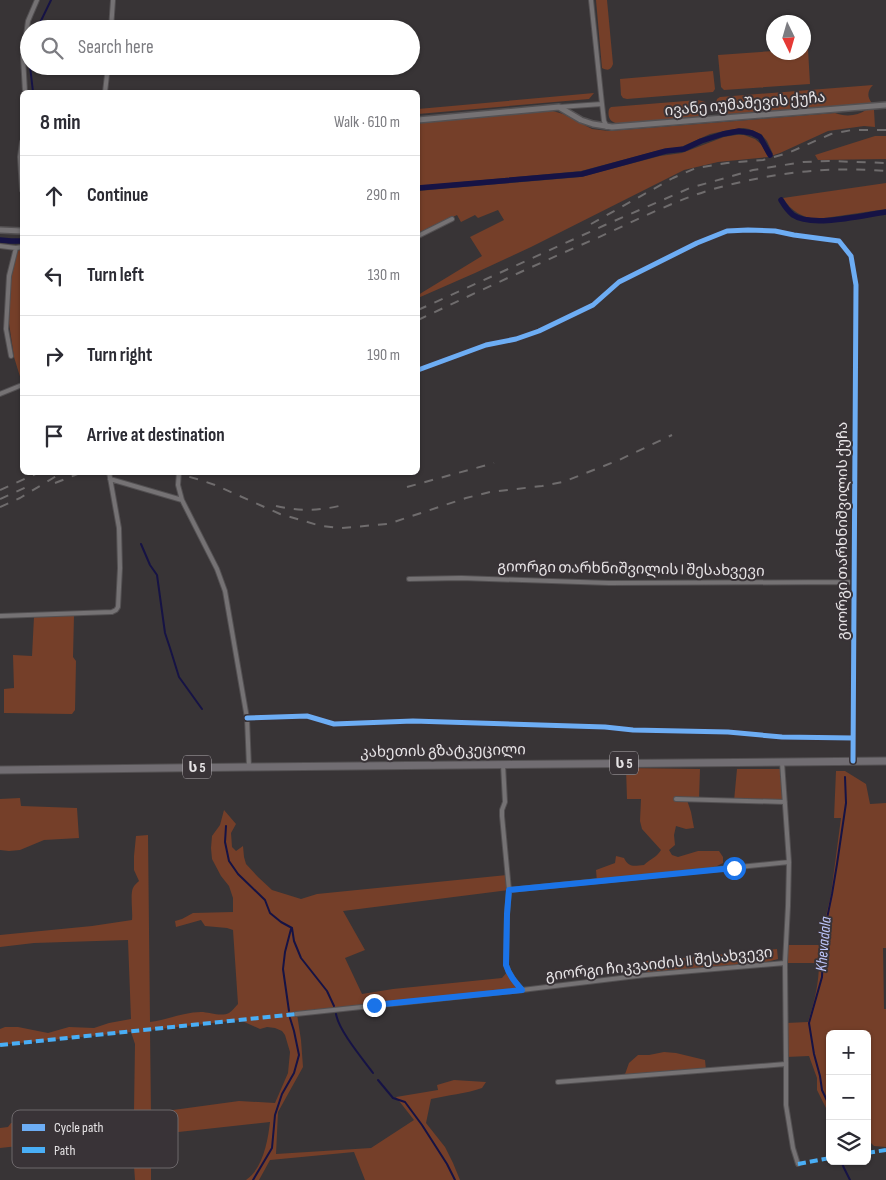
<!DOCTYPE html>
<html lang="en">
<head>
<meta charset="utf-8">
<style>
	:root { --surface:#fff; --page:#f2f2f3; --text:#2b2b33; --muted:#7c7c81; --line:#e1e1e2 }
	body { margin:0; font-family:"Sofia Sans Condensed","Noto Sans Georgian",sans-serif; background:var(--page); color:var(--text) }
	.controls { position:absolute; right:15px; bottom:15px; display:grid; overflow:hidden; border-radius:8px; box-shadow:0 1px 4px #0004 }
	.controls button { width:45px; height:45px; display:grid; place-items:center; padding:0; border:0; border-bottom:1px solid var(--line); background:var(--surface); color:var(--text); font:25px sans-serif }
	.compass { position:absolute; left:766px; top:15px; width:45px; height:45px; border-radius:50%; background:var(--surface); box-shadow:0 1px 4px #0004; rotate:175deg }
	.stop { position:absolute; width:15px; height:15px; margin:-11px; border:4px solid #1a73e8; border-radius:50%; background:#fff }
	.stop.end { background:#1a73e8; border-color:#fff; box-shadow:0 1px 5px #0008 }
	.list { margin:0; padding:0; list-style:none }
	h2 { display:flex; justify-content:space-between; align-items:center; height:65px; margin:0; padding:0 20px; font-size:21px }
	h2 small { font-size:16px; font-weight:400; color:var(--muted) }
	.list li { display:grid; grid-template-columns:32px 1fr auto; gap:15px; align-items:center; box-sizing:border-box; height:80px; padding:0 20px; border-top:1px solid var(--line) }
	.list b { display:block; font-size:19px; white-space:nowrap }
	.list em { font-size:16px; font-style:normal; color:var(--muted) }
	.icon { flex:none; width:28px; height:28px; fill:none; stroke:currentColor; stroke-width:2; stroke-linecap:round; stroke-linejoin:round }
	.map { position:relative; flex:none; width:886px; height:1180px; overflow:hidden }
	.search { position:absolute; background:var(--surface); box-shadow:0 1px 4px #0004; left:20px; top:20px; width:400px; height:55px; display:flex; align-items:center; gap:12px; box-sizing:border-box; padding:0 18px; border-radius:28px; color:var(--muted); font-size:19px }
	.panel { position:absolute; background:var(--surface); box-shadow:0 1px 4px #0004; left:20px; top:90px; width:400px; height:385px; border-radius:8px }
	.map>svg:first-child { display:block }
	.green { fill:#753f29; fill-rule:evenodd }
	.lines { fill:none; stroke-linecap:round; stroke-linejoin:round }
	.stream { stroke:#161345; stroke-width:2 }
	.canal { stroke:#161345; stroke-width:5.5 }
	.minor-casing { stroke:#535052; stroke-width:6 }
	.tertiary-casing { stroke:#535052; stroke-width:8 }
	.trunk-casing { stroke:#535052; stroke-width:9 }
	.minor { stroke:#757274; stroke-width:4 }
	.tertiary { stroke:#757274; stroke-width:5 }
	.trunk { stroke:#716d72; stroke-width:7 }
	.rail { stroke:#6f6c6d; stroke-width:2; stroke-dasharray:9 9; stroke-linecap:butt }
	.quiet { stroke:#49aef6; stroke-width:4; stroke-dasharray:8 4; stroke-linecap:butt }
	.cycleway-casing { stroke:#393337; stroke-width:8 }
	.cycleway { stroke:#6dadf4; stroke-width:5 }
	.route { stroke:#1a73e8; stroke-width:6 }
	.labels { text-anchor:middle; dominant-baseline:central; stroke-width:4; stroke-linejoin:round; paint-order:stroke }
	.shield { fill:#393337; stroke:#b2aeb1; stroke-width:1 }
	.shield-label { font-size:14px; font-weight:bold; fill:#e6e3e5 }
	.street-label { font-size:15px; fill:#e6e3e5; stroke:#393337 }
	.water-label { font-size:16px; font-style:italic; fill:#bbc4f9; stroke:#393337 }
	.key { fill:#393337; stroke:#6d686b; stroke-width:1 }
	.key-label { font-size:14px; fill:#e6e3e5 }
</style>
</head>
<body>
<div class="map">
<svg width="886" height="1180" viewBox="0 0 886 1180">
	<rect width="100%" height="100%" fill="#383436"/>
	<path class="green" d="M596 0H607L613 64C611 70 608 71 602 68Z
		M804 49H808L810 84 724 90 721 87 718 55 773 51 774 52H804Z
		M713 71 715 89 713 92 627 99 623 98 621 95 620 79Z
		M873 85C867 91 867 97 872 103L724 115 719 114 716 103 717 99 720 97Z
		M594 93 589 99 418 114V109Z
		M698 100 705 102C707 107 707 111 704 116L621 124C611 123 607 119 609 109L611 107Z
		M866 110H874L875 127 864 126 828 131 780 153 768 157 718 162 684 170 531 247 475 273 418 298V295L482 256 470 237 504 220 498 210 478 218 475 215 461 222 457 215 418 234V191L581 177 660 156 682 153 724 137 736 135H744L755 139 762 145 767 155 773 154 767 141 761 134 749 129 744 128 728 130 710 134 681 147 656 151 581 171 418 186V123L553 111 563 114 592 129 609 131 835 113C845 117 858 116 866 110Z
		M875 136H886V159L818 160 815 155Z
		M886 183V209L818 219C802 218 791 211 783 198Z
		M19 249H22V383L14 357 9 323 11 279 17 253Z
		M74 615 73 657 76 661 75 710 72 714 4 713V689L14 688 13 655 32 656 34 617Z
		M626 768 700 769 699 800H687L691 812 694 828 686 829 676 826 674 835 675 845 669 850 672 855 678 857 698 851H719L723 857V863L709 870 597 882 596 870 615 863 616 856 624 858C629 868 634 866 644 865 650 859 656 858 661 850L642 829 640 821 641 799H627Z
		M737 769H783L785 802 734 801Z
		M836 771H845L866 784 870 804 886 803V948H883L884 1009H886V1147L874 1146 870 1142 868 1133 871 1130 867 1128V1034H830V1124L826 1108 817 1090V1078L809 1056 786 1057V1023L808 1022C814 1003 819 984 819 963H785L786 945H821L822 934 831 894 841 818H834Z
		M20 798 21 806 77 808 79 838 44 840 20 850 9 851 0 850V799Z
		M224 810 236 824 231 833 232 847 236 851 243 846 244 857 246 864 258 877 272 890 301 899 317 894 507 875 509 890 343 911 365 950 345 958 362 994 393 989 502 978 508 971 522 990 297 1014 301 1040 303 1067 278 1112 276 1154 371 1148 414 1120 396 1097 438 1090 437 1085 454 1080 486 1082 482 1088C465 1094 448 1095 431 1099L426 1123 445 1147 453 1163 460 1180H365L354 1152 270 1160 259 1180H246C263 1169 268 1140 270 1122L151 1135V1180H135L134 1166 138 1133 0 1148V1128L8 1127 11 1123 23 1122 34 1125 98 1120 96 1115 120 1116 134 1110 135 1044 131 1032 0 1045V1029L5 1027H18L48 1033 69 1027 94 1028 109 1023 131 1019 128 940 34 943 0 947V935L92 926 132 920C133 912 130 894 133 888 134 885 137 883 139 881L134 870V856L136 836 148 835 150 1022C167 1020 184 1012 201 1012 209 1012 221 1017 229 1013 232 1011 235 1007 238 1004L233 930 227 928 205 926 201 920 176 927 175 921 182 919 193 913 233 912V898L229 886 221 876 212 859 211 848 212 836 220 825ZM240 1020 260 1029 267 1027 275 1028 282 1031 285 1035 290 1052 288 1073 275 1103 239 1101 151 1113 150 1030Z
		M777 949 778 959 751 966 645 975 646 961 697 957 702 961 711 960 716 955Z
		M664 1052 676 1053 705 1060 706 1070 624 1077 629 1063 638 1055H649Z"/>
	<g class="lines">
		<path class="stream" d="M37 29 51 0
			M30 66 33 92
			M141 544 150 565 157 575 165 633 170 648 179 677 202 709
			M226 826 225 842 229 861 238 874 265 900 270 913 281 922 292 928 294 941 301 958 327 991 334 1006
			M289 1011 283 969 285 952 291 929
			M336 1014C339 1031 362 1058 373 1073
			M378 1080 393 1098 405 1102 422 1125 447 1164 455 1180
			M830 1107 822 1090 820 1076 814 1054 809 1023 822 977 824 933 832 894 837 864 846 803 845 777
			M841 1161 844 1168 850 1180
			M253 1180 272 1148 275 1115 282 1094 294 1073 299 1055 294 1031 290 1018"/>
		<path class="canal" d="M418 188 582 174 666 151 684 149 701 141 723 134 739 131 752 133 760 137 770 155
			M781 200C784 205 788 211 793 215 812 228 863 215 886 212
			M0 240 11 241H22"/>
		<defs>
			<path id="minor" d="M591 0 602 104 604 121 607 127
				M111 29 113 0
				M25 92 23 57 28 21 37 0
				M105 92 108 66
				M559 107 602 104
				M22 142 20 157 22 190
				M418 236 452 219
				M0 246 16 248 22 247
				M11 356 6 329 9 276 16 248
				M418 370 486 345 516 339 539 331 593 305 619 282 697 243 727 231 748 230 775 231 794 235 839 241 851 256 856 285 853 761
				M0 394 22 385
				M179 472 178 485 182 500 217 569 225 591 247 718 249 767
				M110 479 182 500
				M409 579 461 578 609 583 854 582
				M0 616 112 612 116 610 118 607 120 568 119 528 109 472
				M247 718 307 716 334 724 413 721 605 727 633 730 728 732 782 737 853 738
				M782 762 789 862 788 906 785 963 786 1064V1105L793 1148 798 1164
				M503 764 505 802 502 810V816L509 890 507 914 506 965C509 975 515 982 522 990
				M676 799 785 802
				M509 890 789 862
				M296 1014 522 990 645 975 785 963
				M558 1082 786 1064"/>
			<path id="tertiary" d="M418 120 559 107 581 120 593 124 612 127 886 105
				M0 230 22 231"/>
			<path id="trunk" d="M0 770 249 767 886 761"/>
		</defs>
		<use href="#minor" class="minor-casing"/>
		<use href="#tertiary" class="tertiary-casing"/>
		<use href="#trunk" class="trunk-casing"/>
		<use href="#minor" class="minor"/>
		<use href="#tertiary" class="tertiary"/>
		<use href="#trunk" class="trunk"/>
		<path class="rail" d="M591 224 673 178 696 168 727 163 763 160 774 157 788 153 831 134 852 130H886
			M418 310 605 225 690 188 753 170 803 162 829 161 886 163
			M418 320C477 292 537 264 597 238 635 221 677 199 717 188 772 173 829 166 886 171
			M172 472 197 479 215 485 280 514 321 526 341 528 388 524 466 498 490 492 542 486 563 482 619 460 672 435
			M55 483 83 472
			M407 487 494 463
			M0 490 40 472
			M0 499 31 485
			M276 506C298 511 317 511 339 506
			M0 507 20 498 63 472"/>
		<path class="quiet" d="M0 1045 296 1014
			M867 1153 886 1150
			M798 1164 830 1158"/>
		<defs>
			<path id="cycleway" d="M418 370 486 345 516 339 539 331 593 305 619 282 697 243 727 231 748 230 775 231 794 235 839 241 851 256 856 285 853 761
				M247 718 307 716 334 724 413 721 605 727 633 730 728 732 782 737 853 738"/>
		</defs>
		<use href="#cycleway" class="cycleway-casing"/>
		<use href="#cycleway" class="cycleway"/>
	</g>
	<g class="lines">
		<path class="route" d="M374 1005 522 990C515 982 509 975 506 965L507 914 509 890 734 868"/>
	</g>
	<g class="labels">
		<g class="shield">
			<rect x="610" y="751.5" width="28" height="23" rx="4"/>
			<rect x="183" y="755.5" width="28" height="23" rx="4"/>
		</g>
		<g class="shield-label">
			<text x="624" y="763">ს 5</text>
			<text x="197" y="767">ს 5</text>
		</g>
		<g class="street-label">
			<text transform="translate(745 104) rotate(-5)">ივანე იუმაშევის ქუჩა</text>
			<text transform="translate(842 531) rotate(-90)">გიორგი თარხნიშვილის ქუჩა</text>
			<text transform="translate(631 569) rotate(1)">გიორგი თარხნიშვილის I შესახვევი</text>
			<text transform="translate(443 751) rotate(-1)">კახეთის გზატკეცილი</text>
			<text transform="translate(659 964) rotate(-6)">გიორგი ჩიკვაიძის II შესახვევი</text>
		</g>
		<g class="water-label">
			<text transform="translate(824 944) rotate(-85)">Khevadala</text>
		</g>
	</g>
	<rect x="12" y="1110" width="166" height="58" rx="8" class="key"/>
	<rect x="22" y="1124" width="23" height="7" fill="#6dadf4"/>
	<rect x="22" y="1147" width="23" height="6" fill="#49aef6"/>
	<g class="key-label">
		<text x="54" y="1132">Cycle path</text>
		<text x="54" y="1155">Path</text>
	</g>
</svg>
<div class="controls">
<button>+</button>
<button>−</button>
<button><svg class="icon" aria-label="layers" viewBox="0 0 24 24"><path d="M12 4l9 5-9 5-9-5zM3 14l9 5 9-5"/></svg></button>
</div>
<svg class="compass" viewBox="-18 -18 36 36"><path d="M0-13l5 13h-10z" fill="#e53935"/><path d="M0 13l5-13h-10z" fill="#7c7c81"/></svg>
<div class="stop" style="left:734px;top:868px"></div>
<div class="stop end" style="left:374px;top:1005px"></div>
<div class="search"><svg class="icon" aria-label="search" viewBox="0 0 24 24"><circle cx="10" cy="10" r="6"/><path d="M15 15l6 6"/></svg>Search here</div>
<section class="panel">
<h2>8 min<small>Walk · 610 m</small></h2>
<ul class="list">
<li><svg class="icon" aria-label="ahead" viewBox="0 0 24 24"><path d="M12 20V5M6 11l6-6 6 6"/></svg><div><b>Continue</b></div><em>290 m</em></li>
<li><svg class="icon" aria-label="left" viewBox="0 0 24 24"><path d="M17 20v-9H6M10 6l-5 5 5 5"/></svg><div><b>Turn left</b></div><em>130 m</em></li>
<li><svg class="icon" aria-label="right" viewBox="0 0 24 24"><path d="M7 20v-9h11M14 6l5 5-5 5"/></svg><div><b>Turn right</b></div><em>190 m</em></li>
<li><svg class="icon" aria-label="arrive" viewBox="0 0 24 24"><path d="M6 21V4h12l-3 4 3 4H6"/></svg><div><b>Arrive at destination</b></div></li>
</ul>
</section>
</div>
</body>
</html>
